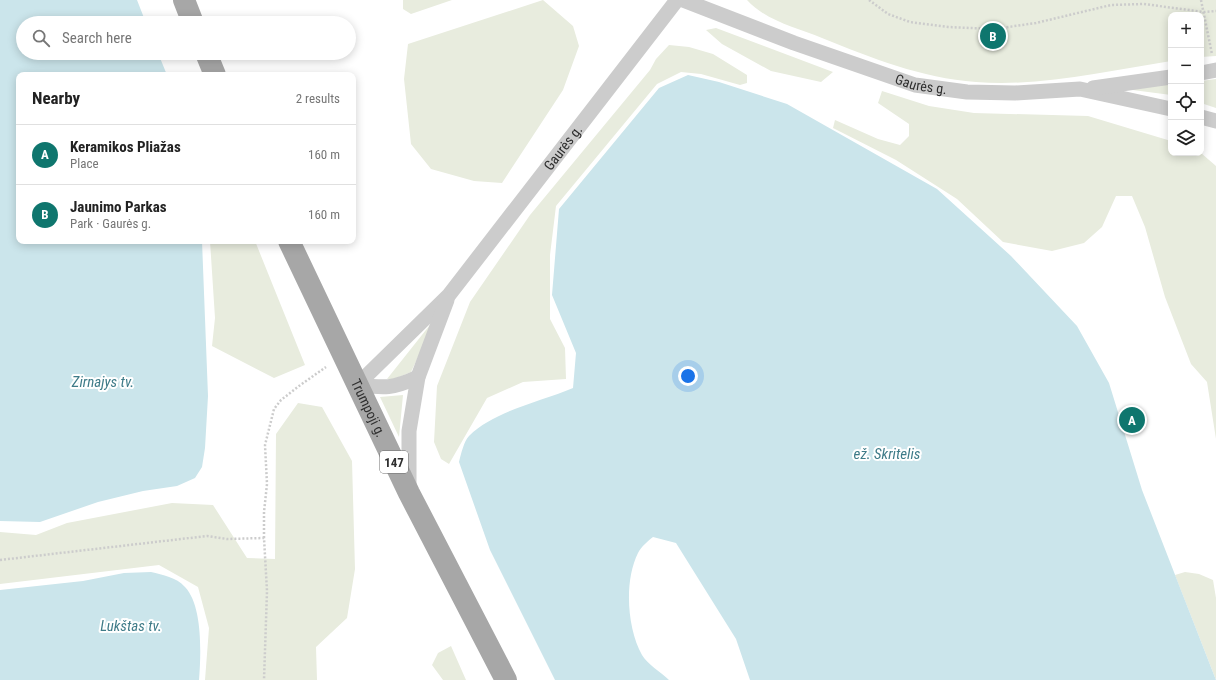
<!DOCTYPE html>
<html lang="en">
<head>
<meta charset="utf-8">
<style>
	:root { --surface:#fff; --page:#f2f2f2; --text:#222; --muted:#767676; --line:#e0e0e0; --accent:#0f766e }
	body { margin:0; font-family:"Roboto Condensed",sans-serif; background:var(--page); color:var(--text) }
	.controls { position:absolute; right:12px; top:12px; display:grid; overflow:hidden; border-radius:8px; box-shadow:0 2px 10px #0003 }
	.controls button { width:36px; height:36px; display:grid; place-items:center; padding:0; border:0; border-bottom:1px solid var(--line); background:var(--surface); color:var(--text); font:20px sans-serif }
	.you { position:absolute; left:688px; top:376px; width:14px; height:14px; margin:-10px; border:3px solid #fff; border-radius:50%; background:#1a73e8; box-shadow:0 0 0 6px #1a73e833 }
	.badge { display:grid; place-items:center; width:26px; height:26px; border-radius:50%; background:var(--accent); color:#fff; font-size:13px; font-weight:700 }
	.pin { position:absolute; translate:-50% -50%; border:2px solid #fff; box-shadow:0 1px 4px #0006 }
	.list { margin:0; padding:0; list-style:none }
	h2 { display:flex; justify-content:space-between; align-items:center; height:52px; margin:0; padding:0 16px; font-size:17px }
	h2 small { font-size:13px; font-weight:400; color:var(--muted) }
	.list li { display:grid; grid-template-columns:26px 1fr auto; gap:12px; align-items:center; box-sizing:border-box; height:60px; padding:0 16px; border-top:1px solid var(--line) }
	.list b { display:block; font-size:15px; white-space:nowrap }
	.list p { margin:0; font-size:13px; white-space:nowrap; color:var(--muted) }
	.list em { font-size:13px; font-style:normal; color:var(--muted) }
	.icon { flex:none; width:22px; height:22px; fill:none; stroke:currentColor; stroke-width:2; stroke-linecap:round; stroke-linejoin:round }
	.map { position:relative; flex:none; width:1216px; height:680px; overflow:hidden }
	.search { position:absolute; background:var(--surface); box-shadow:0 2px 10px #0003; left:16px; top:16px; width:340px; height:44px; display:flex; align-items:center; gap:10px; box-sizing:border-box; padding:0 14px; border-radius:22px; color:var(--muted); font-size:15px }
	.panel { position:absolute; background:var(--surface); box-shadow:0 2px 10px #0003; left:16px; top:72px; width:340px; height:172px; border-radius:8px }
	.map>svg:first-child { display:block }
	.green { fill:#e8ecde }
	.water { fill:#cbe5eb }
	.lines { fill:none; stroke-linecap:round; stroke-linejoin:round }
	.path { stroke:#ccc; stroke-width:2.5; stroke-dasharray:2 2; stroke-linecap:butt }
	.minor { stroke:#ccc; stroke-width:15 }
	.primary { stroke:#a7a7a7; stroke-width:22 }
	.labels { text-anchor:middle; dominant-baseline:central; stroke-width:4; stroke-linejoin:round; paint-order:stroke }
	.shield { fill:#fff; stroke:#6d6d6d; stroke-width:1 }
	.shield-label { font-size:13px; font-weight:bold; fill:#2f2f2f }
	.street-label { font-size:14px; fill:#2f2f2f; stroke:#fff }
	.water-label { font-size:15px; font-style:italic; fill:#3e7b88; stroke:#fff }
</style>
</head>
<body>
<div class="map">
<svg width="1216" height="680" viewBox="0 0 1216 680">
	<rect width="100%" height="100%" fill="#fff"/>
	<path class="green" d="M403 0H452L411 14 403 9Z
		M543 0 573 26 579 46 563 90 502 183 474 181 431 169 411 144 404 79 408 44Z
		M747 0H1216V56L1201 57V15H1171V61C1107 71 1041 87 976 82 921 78 872 58 822 38 797 28 766 21 747 0Z
		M716 28 833 72 821 82 771 71 722 44 706 30Z
		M669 45 689 47 713 54 747 75V83L740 85 701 74 681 72 657 84 556 206 550 255V319L565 348 566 379 523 382 487 398 449 464 441 459 434 442 437 386 470 302 530 215 650 70 656 59Z
		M1216 79V108L1201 103V81Z
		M1171 84V95L1125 89Z
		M882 91 929 106 974 113 1088 116 1171 141V153H1201L1216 166V439L1207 382 1191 364 1165 297 1145 227 1132 196H1116L1102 227 1084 243 1052 251 1003 242 957 199 896 160 833 128 835 120 878 139 900 145 909 136V124L878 103Z
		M210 241H255L305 365 274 378 212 346 215 318Z
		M437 316 411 372 394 379H387Z
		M403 395 399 437 380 397Z
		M298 403 322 407 352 461 355 569 347 618 316 647 317 680H205L209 628 198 587 159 565 0 584V532L36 535 67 523 172 503 213 505 247 558 275 559 276 434Z
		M1185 572 1199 574 1213 580 1216 598V680L1175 575Z
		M451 646 466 680H443L432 665 438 653Z"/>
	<path class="water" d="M0 0H137L146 23H23V53H158L167 75H19V241H202L208 396 205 448 202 467 195 478 177 486 143 491 98 502 40 522 0 521Z
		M688 75 719 82 787 104 937 189 1011 256 1077 326 1109 383 1142 490 1216 680H750L736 639 676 543 653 537C648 541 641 547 638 553 624 581 627 628 642 655 647 664 661 672 669 680H555L490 550 459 462C461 454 464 441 469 436 494 411 540 402 573 388L576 353 552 295 559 209 659 88Z
		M151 572C163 575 176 577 185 587 203 606 201 655 199 680H0V590L83 581 124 573Z"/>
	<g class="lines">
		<path class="path" d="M869 0 888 14 910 22 948 27 994 29 1036 23 1111 5 1144 4 1204 12 1216 11
			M1201 0 1212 54
			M264 538V512L267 484 265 445 274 409 281 400 299 386 326 367
			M0 560 207 536 227 539 264 538 267 591 264 680"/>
		<g class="minor">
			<path id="s1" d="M683 0 794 43 915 85 967 92 1015 93 1080 89 1171 109"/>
			<path d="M1201 73 1216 70"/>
			<path d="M1093 88 1171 77"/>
			<path d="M1201 117 1216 121"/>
			<path id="s2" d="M357 385 449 295 677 0"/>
			<path d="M357 385C385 388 392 389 418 377"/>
			<path d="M409 488V431L418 377 447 300"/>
		</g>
		<g class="primary">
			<path d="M184 0 193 23"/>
			<path d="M206 53 215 75"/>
			<path id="s3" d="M289 241 409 493 506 680"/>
		</g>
	</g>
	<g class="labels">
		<rect class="shield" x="380" y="451" width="28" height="22" rx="3"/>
		<g class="shield-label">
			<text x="394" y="462">147</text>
		</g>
		<g class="street-label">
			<text stroke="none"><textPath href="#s1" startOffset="253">Gaurės g.</textPath></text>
			<text stroke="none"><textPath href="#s2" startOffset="315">Gaurės g.</textPath></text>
			<text stroke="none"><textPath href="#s3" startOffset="185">Trumpoji g.</textPath></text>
		</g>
		<g class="water-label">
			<text x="103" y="382">Zirnajys tv.</text>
			<text x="887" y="454">ež. Skritelis</text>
			<text x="131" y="626">Lukštas tv.</text>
		</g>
	</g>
</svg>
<div class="controls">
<button>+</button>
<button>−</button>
<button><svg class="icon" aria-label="locate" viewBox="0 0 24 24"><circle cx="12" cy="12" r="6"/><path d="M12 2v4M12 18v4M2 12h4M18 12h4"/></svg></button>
<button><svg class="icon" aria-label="layers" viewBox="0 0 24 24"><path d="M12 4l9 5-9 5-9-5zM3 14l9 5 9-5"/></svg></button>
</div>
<div class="you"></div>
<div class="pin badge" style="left:1132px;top:420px">A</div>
<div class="pin badge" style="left:993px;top:36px">B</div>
<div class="search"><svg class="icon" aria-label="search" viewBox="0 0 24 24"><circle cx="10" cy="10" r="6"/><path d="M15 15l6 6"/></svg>Search here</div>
<section class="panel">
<h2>Nearby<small>2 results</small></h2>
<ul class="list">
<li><span class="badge">A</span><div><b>Keramikos Pliažas</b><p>Place</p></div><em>160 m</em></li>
<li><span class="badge">B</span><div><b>Jaunimo Parkas</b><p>Park · Gaurės g.</p></div><em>160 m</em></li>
</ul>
</section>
</div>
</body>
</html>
